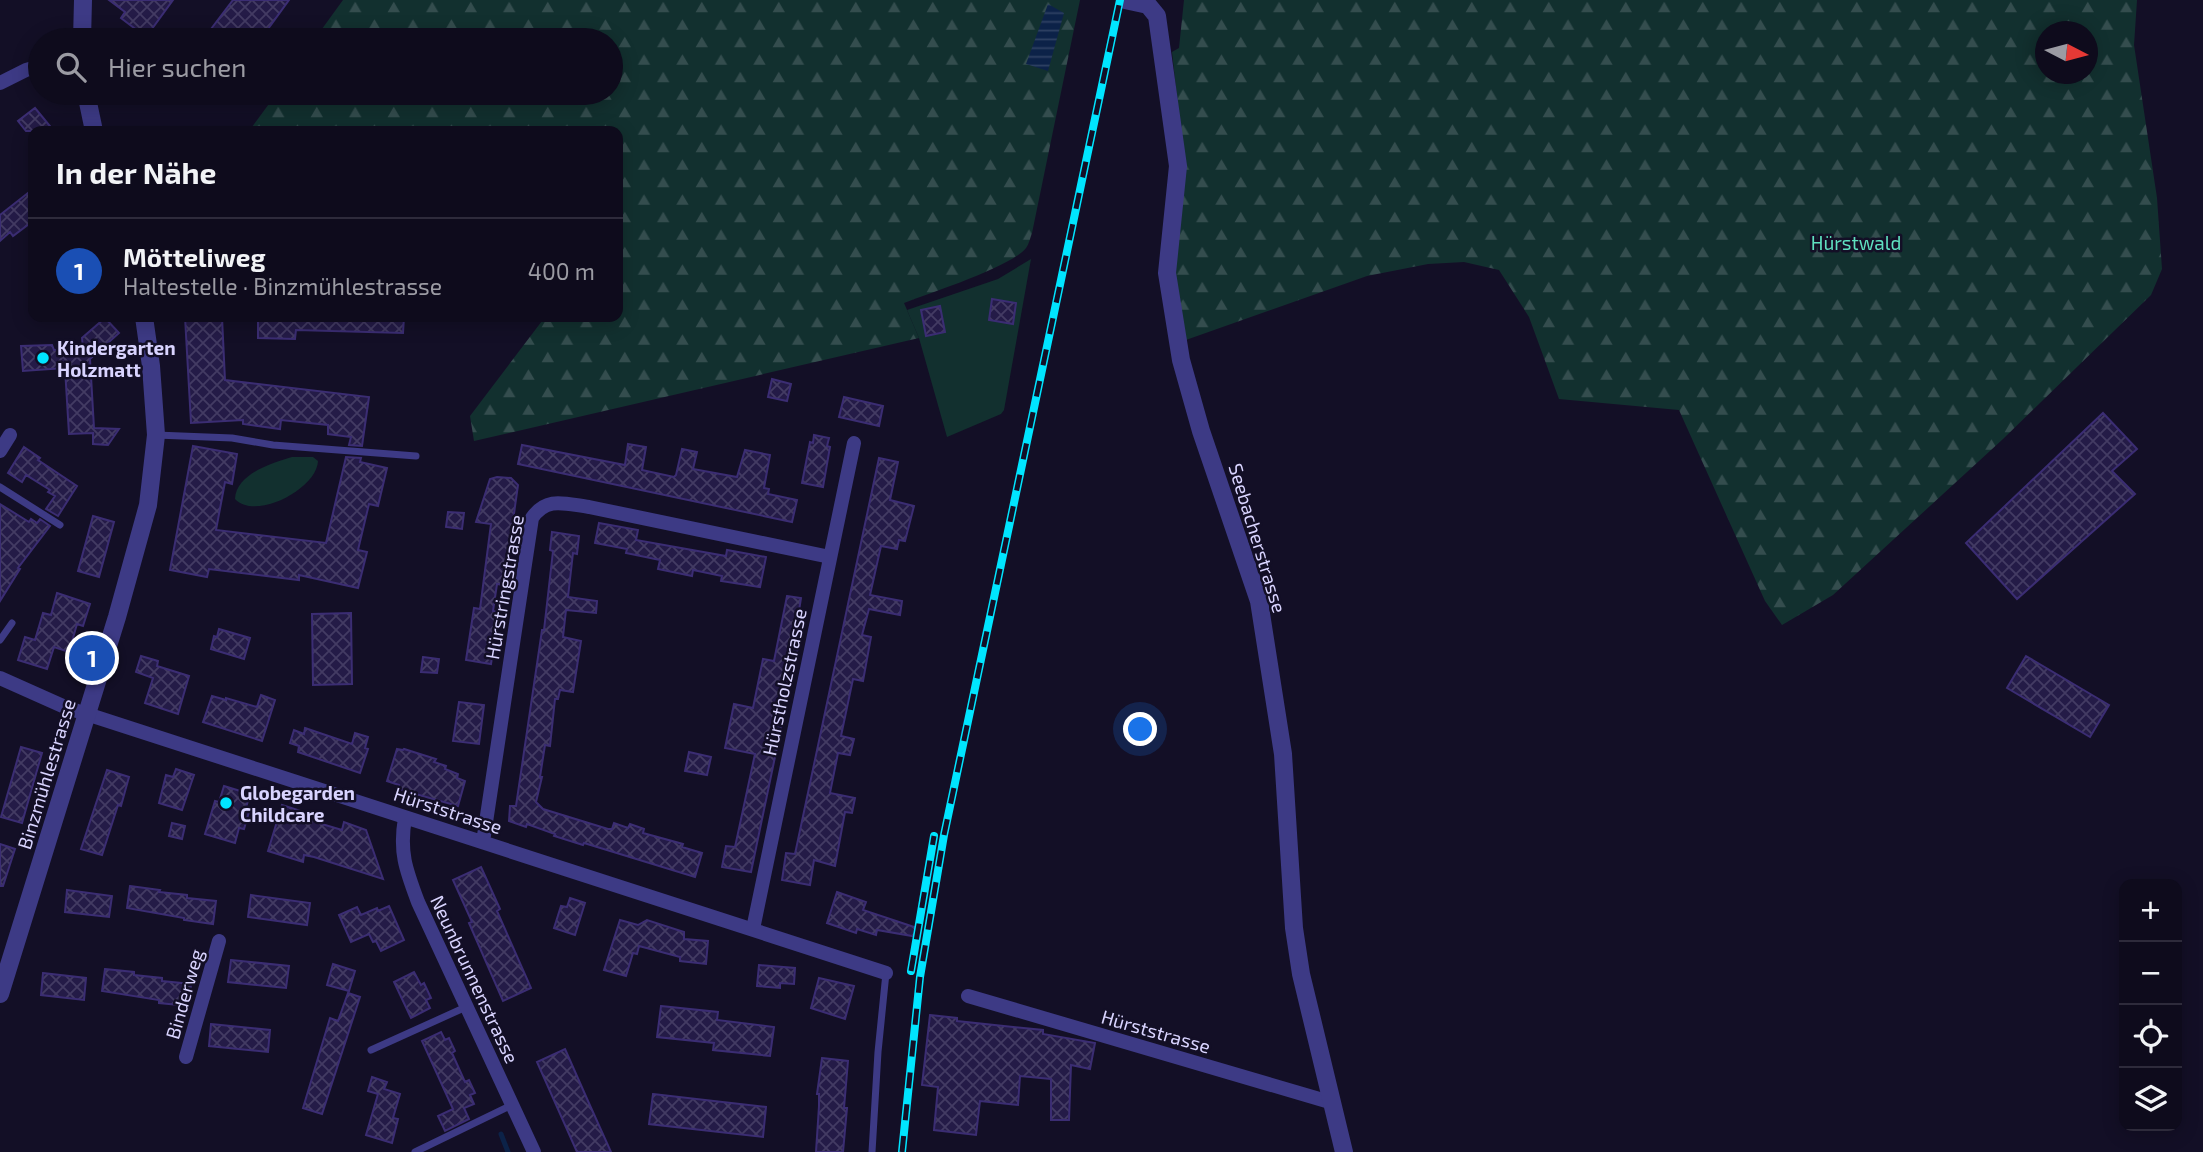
<!DOCTYPE html>
<html lang="de">
<head>
<meta charset="utf-8">
<style>
	:root { --surface:#0e0b1c; --page:#171425; --text:#f1f3f6; --muted:#9b9ba3; --line:#2e2b3b; --accent:#00e5ff }
	body { margin:0; font-family:"Exo 2",sans-serif; background:var(--page); color:var(--text) }
	.controls { position:absolute; right:21px; bottom:21px; display:grid; overflow:hidden; border-radius:14px; box-shadow:0 4px 18px #0003 }
	.controls button { width:63px; height:63px; display:grid; place-items:center; padding:0; border:0; border-bottom:2px solid var(--line); background:var(--surface); color:var(--text); font:35px sans-serif }
	.compass { position:absolute; left:2035px; top:21px; width:63px; height:63px; border-radius:50%; background:var(--surface); box-shadow:0 4px 18px #0003; rotate:96deg }
	.you { position:absolute; left:1141px; top:730px; width:24px; height:24px; margin:-18px; border:5px solid #fff; border-radius:50%; background:#1a73e8; box-shadow:0 0 0 10px #1a73e833 }
	.badge { display:grid; place-items:center; width:46px; height:46px; border-radius:50%; background:var(--accent); color:#fff; font-size:23px; font-weight:700 }
	.pin { position:absolute; translate:-50% -50%; border:4px solid #fff; box-shadow:0 2px 7px #0006 }
	.list { margin:0; padding:0; list-style:none }
	h2 { display:flex; justify-content:space-between; align-items:center; height:91px; margin:0; padding:0 28px; font-size:30px }
	h2 small { font-size:23px; font-weight:400; color:var(--muted) }
	.list li { display:grid; grid-template-columns:46px 1fr auto; gap:21px; align-items:center; box-sizing:border-box; height:105px; padding:0 28px; border-top:2px solid var(--line) }
	.list b { display:block; font-size:26px; white-space:nowrap }
	.list p { margin:0; font-size:23px; white-space:nowrap; color:var(--muted) }
	.list em { font-size:23px; font-style:normal; color:var(--muted) }
	.icon { flex:none; width:38px; height:38px; fill:none; stroke:currentColor; stroke-width:2; stroke-linecap:round; stroke-linejoin:round }
	.map { position:relative; flex:none; width:2203px; height:1152px; overflow:hidden }
	.search { position:absolute; background:var(--surface); box-shadow:0 4px 18px #0003; left:28px; top:28px; width:595px; height:77px; display:flex; align-items:center; gap:18px; box-sizing:border-box; padding:0 24px; border-radius:38px; color:var(--muted); font-size:26px }
	.panel { position:absolute; background:var(--surface); box-shadow:0 4px 18px #0003; left:28px; top:126px; width:595px; height:196px; border-radius:14px }
	.map>svg:first-child { display:block }
	.forest { fill:url(#forest-firs); fill-rule:evenodd }
	.green { fill:#12302f }
	.water { fill:url(#water-rules) }
	.lines { fill:none; stroke-linecap:round; stroke-linejoin:round }
	.stream { stroke:#0c2248; stroke-width:5 }
	.building { fill:url(#building-cross-hatch); stroke:#3b2d73; stroke-width:2 }
	.service { stroke:#3d3a85; stroke-width:7 }
	.minor { stroke:#3d3a85; stroke-width:14 }
	.tertiary { stroke:#3d3a85; stroke-width:18 }
	.rail-casing { stroke:#00e5ff; stroke-width:8 }
	.rail { stroke:#130f26; stroke-width:5; stroke-dasharray:16; stroke-linecap:butt }
	.poi-dot { fill:#00e5ff; stroke:#130f26; stroke-width:2.5 }
	.labels { text-anchor:middle; dominant-baseline:central; stroke-width:5; stroke-linejoin:round; paint-order:stroke }
	.park-label { font-size:19px; fill:#5fe0c0; stroke:#130f26 }
	.poi-label { font-size:19px; font-weight:bold; fill:#d9d4ff; stroke:#130f26; text-anchor:start }
	.street-label { font-size:19px; fill:#d9d4ff; stroke:#130f26 }
</style>
</head>
<body>
<div class="map">
<svg width="2203" height="1152" viewBox="0 0 2203 1152">
	<defs>
		<pattern id="forest-firs" width="22" height="20" patternUnits="userSpaceOnUse" patternTransform="scale(1.75)"><rect width="22" height="20" fill="#12302f"/><path d="M5 1l3.5 6h-7zM16 11l3.5 6h-7z" fill="#344d4e"/></pattern>
		<pattern id="water-rules" width="6" height="5" patternUnits="userSpaceOnUse" patternTransform="scale(1.75)"><rect width="6" height="5" fill="#0c2248"/><path d="M0 2.5h6" fill="none" stroke="#2f4163"/></pattern>
		<pattern id="building-cross-hatch" width="8" height="8" patternUnits="userSpaceOnUse" patternTransform="scale(1.75)"><rect width="8" height="8" fill="#241b47"/><path d="M0 0l8 8M0 8l8-8" fill="none" stroke="#433b63"/></pattern>
	</defs>
	<rect width="100%" height="100%" fill="#130f26"/>
	<path class="forest" d="M343 0H1080L1032 233C1030 238 1029 244 1026 248 1011 267 930 293 904 303L919 338 474 441 470 416 545 317H618V131H249L277 93H611V40H314Z
		M1184 0H2137L2134 45 2157 198 2162 269 2151 295 2003 439 1833 595 1782 625 1765 601 1679 410 1559 399 1529 317 1499 270 1464 262 1428 264 1367 276 1183 341 1174 270 1184 160 1172 52 1179 48ZM2046 32H2088V74H2046Z"/>
	<path class="green" d="M1031 259 1004 410 1001 414 947 437 919 338 907 310 998 279Z
		M292 457H313L318 461C317 489 255 521 235 499 236 474 272 463 292 457Z"/>
	<path class="water" d="M1048 4 1064 13 1048 71 1026 64Z"/>
	<g class="lines">
		<path class="stream" d="M501 1134 508 1152"/>
	</g>
	<path class="building" d="M109 0H173L146 37 121 18 125 12Z
		M233 0H289L260 40H215L219 35 211 29Z
		M35 108 54 131H26L18 121Z
		M33 189V221L13 236 10 232 0 241V215Z
		M992 299 1016 303 1013 324 989 320Z
		M940 306 945 332 926 336 921 310Z
		M185 317H222L225 380 369 397 362 446 349 445 351 437 328 434V425L281 420 280 429 243 424V420L191 423Z
		M258 317H404L403 333 296 330 295 339 258 338Z
		M105 318 119 333 90 359 94 428 119 429 108 445 93 444V433L69 434 65 368 23 371 21 346 52 345 54 350 83 348 82 338Z
		M772 379 791 384 787 401 768 397Z
		M844 397 883 406 879 426 839 417Z
		M2103 413 2137 449 2112 471 2135 494 2017 599 1966 543Z
		M814 435 829 438 827 446 830 447 823 487 802 483 810 442 813 443Z
		M628 444 646 447 642 470 674 477 676 475 682 449 697 452 693 469 737 477 745 450 770 455 764 488 769 489 768 494 797 500 792 522 518 464 522 445 625 465Z
		M193 446 237 454 232 484 225 482 216 530 326 543 346 457 361 458 360 462 387 468 378 506 369 504 358 550 367 552 358 588 299 575V580L209 569 207 577 170 570Z
		M24 447 40 458 38 460 77 486 58 516 46 509 55 496 48 492 50 490 26 475 22 482 8 473Z
		M879 458 898 462 890 500 914 506 905 541 899 540 897 549 881 546 870 595 902 601 900 615 869 609 862 635 871 637 863 681 853 679 841 736 854 739 850 755 838 753 830 793 855 798 852 813 845 812 835 866 814 860 810 885 782 880 786 853 795 854Z
		M497 477 511 478 518 485 504 585 497 584 493 611 499 612 491 664 466 660 474 608 480 609 491 524 476 522 490 479Z
		M0 504 29 522 31 519 37 523 40 519 50 526 18 568 20 569 0 601Z
		M448 512 464 513 462 529 446 527Z
		M93 516 114 522 99 577 78 571Z
		M599 523 638 530 636 540 726 556 727 550 766 557 760 587 721 581 722 576 693 570 692 576 658 569 660 560 626 553 627 549 595 543Z
		M552 532 579 536 577 554 573 553 568 597 597 601 596 613 566 610 563 637 581 641 573 692 560 690 558 699H555L550 746 545 745 540 777H542L536 802 543 809 608 829H612L614 823 628 828 630 824 644 829 643 833 683 844 682 847 702 853 695 877 584 843 583 845 554 836 555 834 527 824 526 827 509 821 510 806H516L542 630H544L553 551 550 550Z
		M57 593 90 604 83 626 77 624 69 652 54 647 47 669 18 660 25 637 35 640 43 613 51 615Z
		M787 596 801 598 798 617 804 618 751 872 722 867 726 846 735 847 755 754 725 748 734 704 753 708 763 659 774 661Z
		M351 613 352 684 313 685 312 614Z
		M219 629 250 638 244 659 211 649 214 636 217 637Z
		M141 656 158 661 157 666 189 676 178 714 145 703 153 678 136 672Z
		M2026 656 2109 705 2090 737 2007 688Z
		M423 657 439 659 437 673 421 672Z
		M261 695 275 700 262 741 203 722 212 696 226 700V698L257 707Z
		M459 702 484 705 479 744 453 741Z
		M305 728 352 744 355 733 368 737 365 748 368 749 360 773 298 752 299 746 290 743 294 730 304 734Z
		M21 747 42 753 22 823 1 817Z
		M397 749 403 750 404 749 436 759 434 762 446 766 445 769 458 774 457 778 465 781 458 806 398 789 399 785 387 781Z
		M689 752 711 757 707 775 685 771Z
		M176 769 194 775 182 810 159 803 166 775 173 777Z
		M107 770 129 777 121 806 118 805 102 855 81 849Z
		M224 786 250 794 245 811 249 812 244 829 239 828 235 843 205 834 215 801 219 802Z
		M282 805 316 816 315 822 342 830 344 822 366 830 383 879 314 857 304 855 303 862 268 851Z
		M172 823 185 826 182 839 169 836Z
		M0 844 15 849 3 886H0Z
		M481 867 500 909 497 911 531 988 503 1001 469 923 472 922 453 880Z
		M130 886 160 890 159 892 187 895V898L216 901 213 924 184 920V918L127 908Z
		M67 890 112 896 109 917 65 912Z
		M837 892 866 902 863 910 920 929 918 937 877 930 876 935 857 929 856 933 827 923Z
		M251 895 310 903 307 925 248 917Z
		M570 898 585 903 575 935 554 928 561 906 567 907Z
		M389 906 404 940 381 951 376 941 373 942 369 934 351 942 339 915 357 907 361 915 377 908 378 911Z
		M620 920 638 925 647 920 684 932V939L708 941 706 964 680 961V957L639 946 637 954 633 953 626 976 604 970Z
		M231 960 289 966 286 988 228 982Z
		M333 964 355 971 349 991 327 985Z
		M759 965 795 968 794 984 780 983V988L757 986Z
		M105 969 134 972V975L162 978V981L191 984 189 1006 159 1003V1000L102 991Z
		M414 972 421 985 424 983 431 998 426 1000 430 1008 411 1018 394 982Z
		M43 973 86 978 84 1000 41 995Z
		M819 978 854 986 845 1019 811 1008Z
		M348 993 360 997 322 1114 303 1108 330 1018 338 1021Z
		M661 1006 718 1012 717 1020 774 1027 770 1056 713 1050 714 1043 657 1037Z
		M930 1015 957 1018V1021L1043 1030V1034L1095 1043 1090 1069 1071 1065 1069 1120H1051V1079L1020 1076 1018 1105 980 1101 976 1135 934 1130 938 1087 922 1085Z
		M211 1024 270 1030 268 1052 209 1046Z
		M441 1032 445 1040 449 1038 455 1051 452 1053 465 1082 469 1080 475 1093 470 1095 474 1104 464 1108 469 1119 445 1131 438 1116 453 1109 422 1041Z
		M565 1049 588 1101 611 1152H577L537 1062Z
		M822 1058 848 1061 844 1108H847L843 1152H816L819 1106V1094H817Z
		M372 1077 387 1082 384 1089 400 1094 393 1118 398 1119 392 1143 366 1135 378 1094 368 1091Z
		M653 1094 766 1107 763 1137 649 1124Z"/>
	<g class="lines">
		<path class="service" d="M156 435 232 438 273 445 416 456
			M0 487 60 525
			M0 640 12 623
			M371 1050 466 1007
			M415 1152 512 1105
			M872 1152 878 1052 886 973"/>
		<path class="minor" d="M0 83 26 70 40 66
			M0 451 10 435
			M0 678 65 707 886 973
			M405 818C399 852 406 870 418 902L534 1152
			M483 842 532 518C547 496 565 504 589 507L830 557
			M753 929 854 443
			M968 996 1333 1103
			M186 1057 219 941"/>
		<path class="tertiary" d="M1125 0 1148 5 1157 16 1178 166 1167 273 1181 360 1201 431 1259 601 1283 754 1294 928 1301 974 1344 1152
			M82 40 83 0
			M86 93 94 131
			M0 994 117 617 148 505 156 435 151 366 144 317"/>
		<defs>
			<path id="rail" d="M911 971 934 836
				M902 1152 920 977 944 835 1120 0"/>
		</defs>
		<use href="#rail" class="rail-casing"/>
		<use href="#rail" class="rail"/>
	</g>
	<g class="poi-dot">
		<circle cx="43" cy="358" r="7"/>
		<circle cx="226" cy="803" r="7"/>
	</g>
	<g class="labels">
		<g class="park-label">
			<text x="1856" y="242">Hürstwald</text>
		</g>
		<g class="poi-label">
			<text x="57" y="347">Kindergarten<tspan x="57" dy="22">Holzmatt</tspan></text>
			<text x="240" y="792">Globegarden<tspan x="240" dy="22">Childcare</tspan></text>
		</g>
		<g class="street-label">
			<text transform="translate(1258 538) rotate(73)">Seebacherstrasse</text>
			<text transform="translate(504 587) rotate(-80)">Hürstringstrasse</text>
			<text transform="translate(784 682) rotate(-78)">Hürstholzstrasse</text>
			<text transform="translate(46 774) rotate(-73)">Binzmühlestrasse</text>
			<text transform="translate(448 810) rotate(18)">Hürststrasse</text>
			<text transform="translate(475 979) rotate(65)">Neunbrunnenstrasse</text>
			<text transform="translate(184 994) rotate(-74)">Binderweg</text>
			<text transform="translate(1156 1031) rotate(16)">Hürststrasse</text>
		</g>
	</g>
</svg>
<div class="controls">
<button>+</button>
<button>−</button>
<button><svg class="icon" aria-label="locate" viewBox="0 0 24 24"><circle cx="12" cy="12" r="6"/><path d="M12 2v4M12 18v4M2 12h4M18 12h4"/></svg></button>
<button><svg class="icon" aria-label="layers" viewBox="0 0 24 24"><path d="M12 4l9 5-9 5-9-5zM3 14l9 5 9-5"/></svg></button>
</div>
<svg class="compass" viewBox="-18 -18 36 36"><path d="M0-13l5 13h-10z" fill="#e53935"/><path d="M0 13l5-13h-10z" fill="#9b9ba3"/></svg>
<div class="you"></div>
<div class="pin badge" style="left:92px;top:658px;background:#1a4fb4">1</div>
<div class="search"><svg class="icon" aria-label="search" viewBox="0 0 24 24"><circle cx="10" cy="10" r="6"/><path d="M15 15l6 6"/></svg>Hier suchen</div>
<section class="panel">
<h2>In der Nähe<small></small></h2>
<ul class="list">
<li><span class="badge" style="background:#1a4fb4">1</span><div><b>Mötteliweg</b><p>Haltestelle · Binzmühlestrasse</p></div><em>400 m</em></li>
</ul>
</section>
</div>
</body>
</html>
